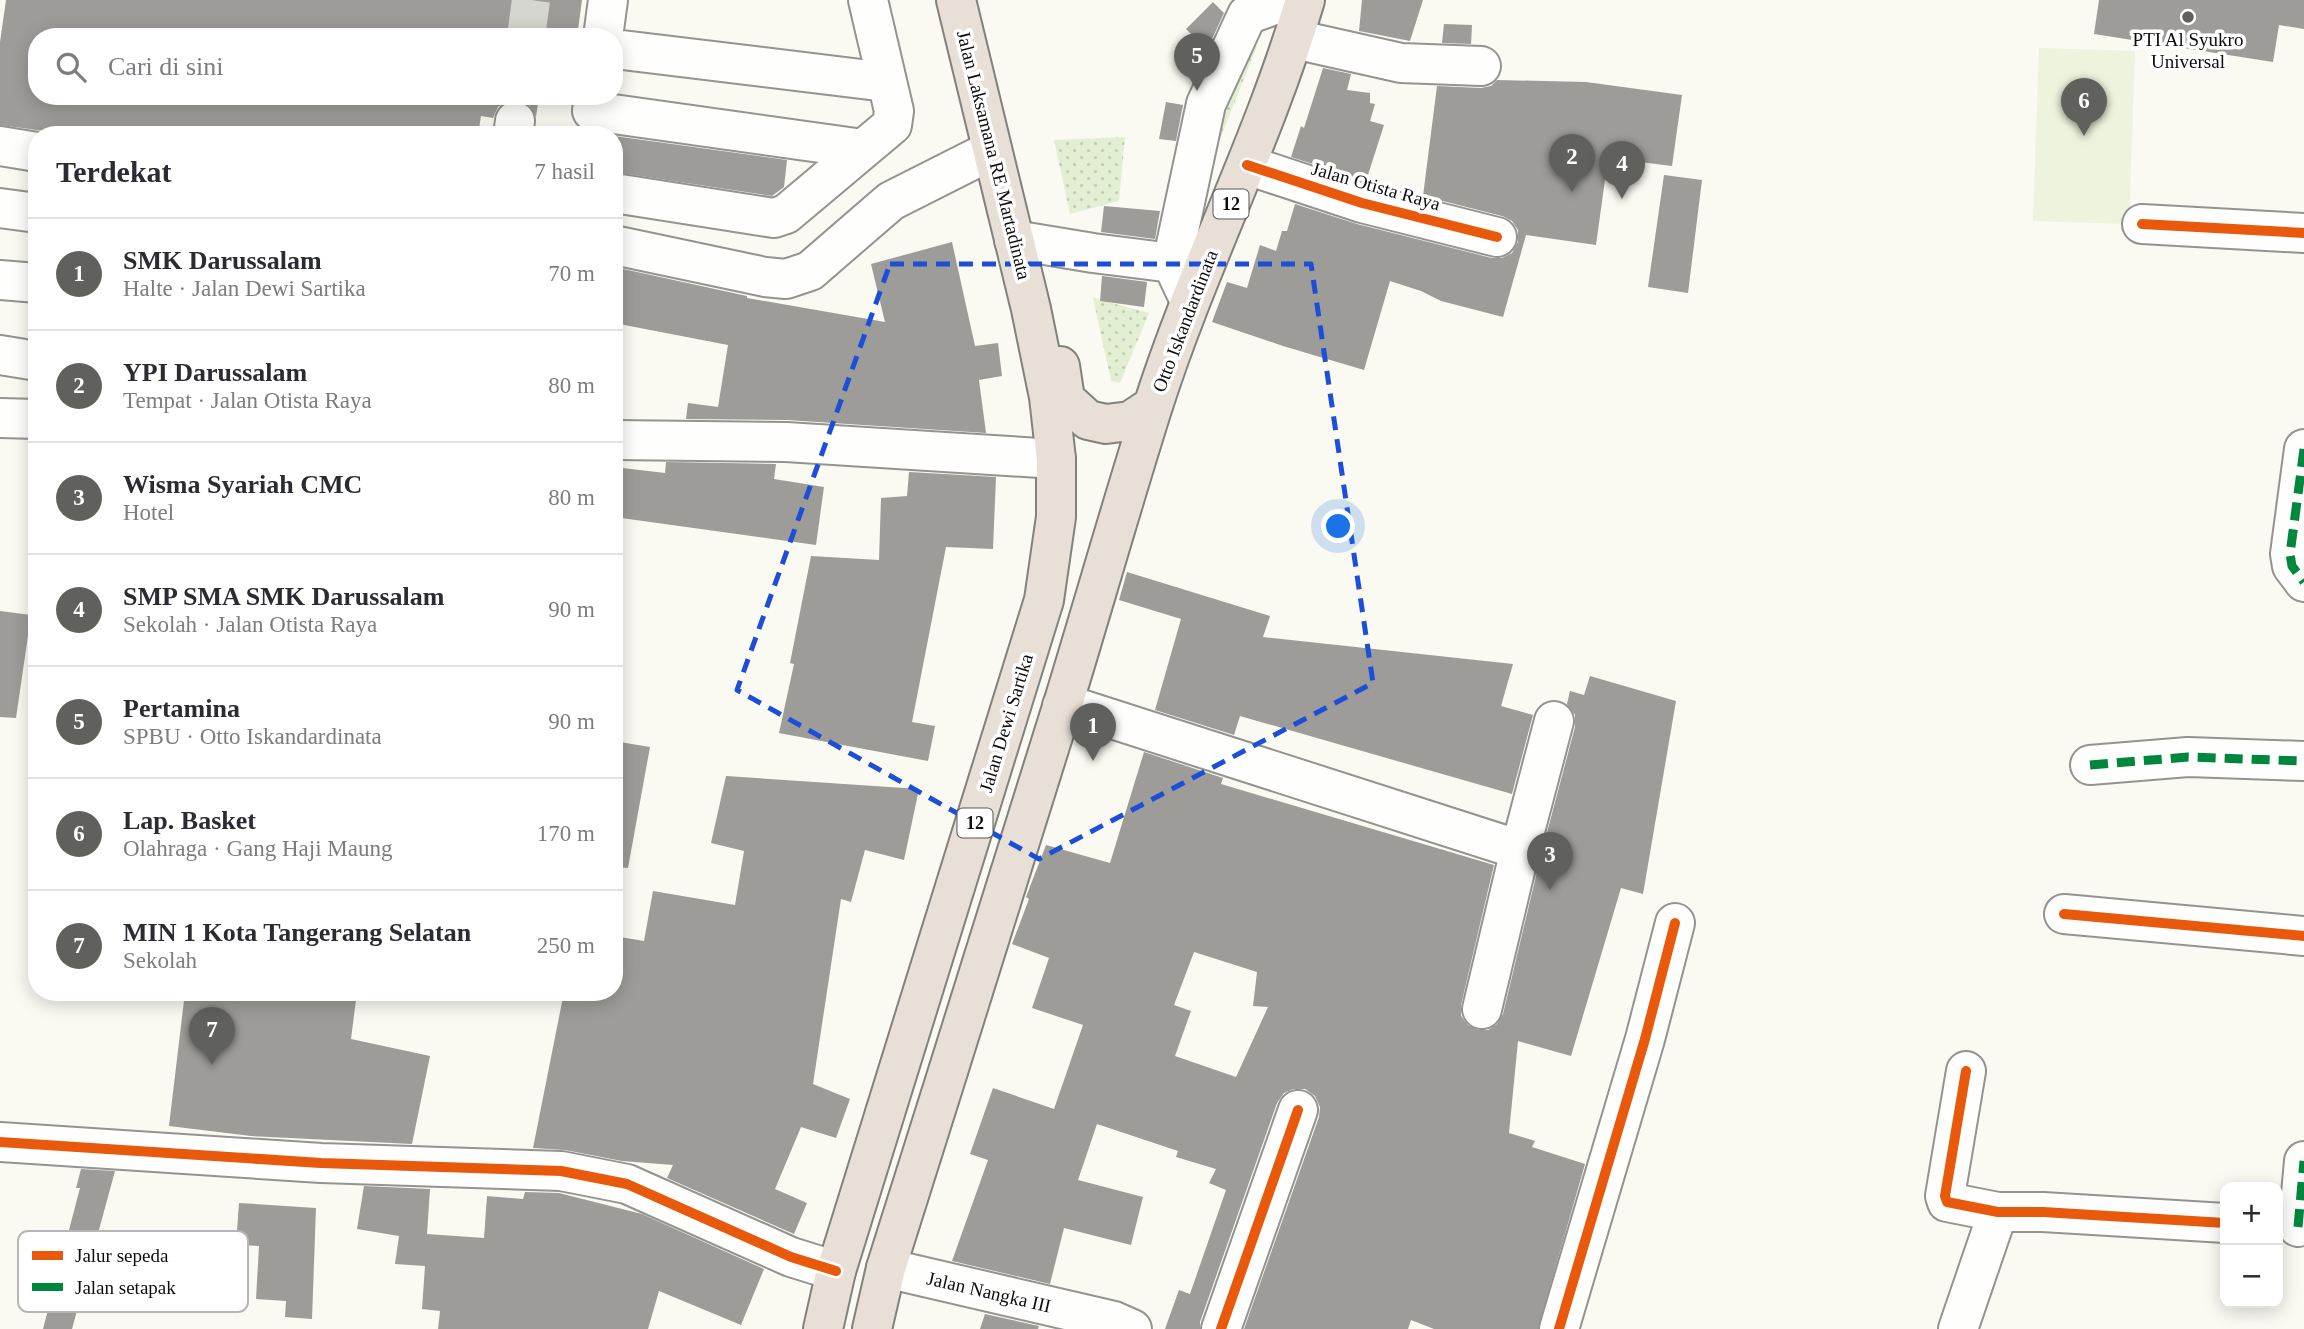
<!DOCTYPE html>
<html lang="id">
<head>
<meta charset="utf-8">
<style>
	:root { --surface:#fff; --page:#f7f7f7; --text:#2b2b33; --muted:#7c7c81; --line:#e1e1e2; --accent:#60605d }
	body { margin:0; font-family:Georgia,serif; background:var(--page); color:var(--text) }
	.controls { position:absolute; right:21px; bottom:21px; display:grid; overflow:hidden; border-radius:14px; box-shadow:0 4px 18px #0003 }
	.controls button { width:63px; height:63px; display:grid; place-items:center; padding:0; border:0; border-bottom:2px solid var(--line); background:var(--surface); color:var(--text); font:35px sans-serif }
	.you { position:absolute; left:1339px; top:527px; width:24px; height:24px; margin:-18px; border:5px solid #fff; border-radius:50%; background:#1a73e8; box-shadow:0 0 0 10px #1a73e833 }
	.badge { display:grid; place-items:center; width:46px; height:46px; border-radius:50%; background:var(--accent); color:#fff; font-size:23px; font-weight:700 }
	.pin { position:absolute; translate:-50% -58px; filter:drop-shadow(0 2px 4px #0008) }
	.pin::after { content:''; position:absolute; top:37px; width:24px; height:21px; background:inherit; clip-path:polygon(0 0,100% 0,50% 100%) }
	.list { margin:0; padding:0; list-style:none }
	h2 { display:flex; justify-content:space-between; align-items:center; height:91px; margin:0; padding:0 28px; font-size:30px }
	h2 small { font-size:23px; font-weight:400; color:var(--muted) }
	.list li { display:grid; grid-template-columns:46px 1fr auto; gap:21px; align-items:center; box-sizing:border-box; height:112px; padding:0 28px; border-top:2px solid var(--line) }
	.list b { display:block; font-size:26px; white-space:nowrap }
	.list p { margin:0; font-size:23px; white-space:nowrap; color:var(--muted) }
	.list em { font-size:23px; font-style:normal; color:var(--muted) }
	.icon { flex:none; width:38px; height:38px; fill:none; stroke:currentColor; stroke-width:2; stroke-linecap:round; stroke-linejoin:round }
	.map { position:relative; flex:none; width:2304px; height:1329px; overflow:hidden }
	.search { position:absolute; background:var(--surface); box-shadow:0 4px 18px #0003; left:28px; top:28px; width:595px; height:77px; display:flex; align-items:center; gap:18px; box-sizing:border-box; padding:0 24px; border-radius:28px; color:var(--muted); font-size:26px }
	.panel { position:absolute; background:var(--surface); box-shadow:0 4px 18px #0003; left:28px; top:126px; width:595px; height:875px; border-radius:28px }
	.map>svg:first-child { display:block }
	.garden { fill:url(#garden-dots) }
	.pitch { fill:#edf3dd }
	.building { fill:#9d9c98; fill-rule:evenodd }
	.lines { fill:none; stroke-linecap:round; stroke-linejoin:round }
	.minor-tunnel { stroke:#d6d6d0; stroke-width:38; stroke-dasharray:38 19; stroke-linecap:butt }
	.minor-casing { stroke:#949390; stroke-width:42 }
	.highway-casing { stroke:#81817d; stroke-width:42 }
	.minor { stroke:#fefefd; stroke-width:38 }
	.highway { stroke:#e8dfd6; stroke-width:38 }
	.quiet { stroke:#00873e; stroke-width:9; stroke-dasharray:18 9; stroke-linecap:butt }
	.cycleway-casing { stroke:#fff; stroke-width:15 }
	.cycleway { stroke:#e8590c; stroke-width:10 }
	.marked { fill:none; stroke:#1d4ed8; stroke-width:5; stroke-dasharray:14 9; stroke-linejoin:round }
	.poi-dot { fill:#60605d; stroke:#fff; stroke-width:2.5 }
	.labels { text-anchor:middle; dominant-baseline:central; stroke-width:7; stroke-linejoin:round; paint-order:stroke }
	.shield { fill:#fff; stroke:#565656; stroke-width:2 }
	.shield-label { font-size:18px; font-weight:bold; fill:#0d0d0d }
	.poi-label { font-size:19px; fill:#0d0d0d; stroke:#fff }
	.street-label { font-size:19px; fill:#0d0d0d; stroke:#fff }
	.key { fill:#fff; stroke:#b6b6b6; stroke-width:2 }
	.key-label { font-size:19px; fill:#0d0d0d }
</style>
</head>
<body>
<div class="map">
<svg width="2304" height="1329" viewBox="0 0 2304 1329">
	<defs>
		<pattern id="garden-dots" width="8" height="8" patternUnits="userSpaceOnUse" patternTransform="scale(1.75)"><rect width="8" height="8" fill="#e3efd3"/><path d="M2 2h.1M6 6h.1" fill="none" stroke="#c2ccb4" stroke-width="1.8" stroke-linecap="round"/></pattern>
	</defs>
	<rect width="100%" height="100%" fill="#faf9f2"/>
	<path class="garden" d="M1249 40 1257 46 1192 210 1227 70Z
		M1125 137 1119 201 1070 214 1054 140Z
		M1093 298 1149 313 1120 383 1111 381Z"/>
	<path class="pitch" d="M2039 48 2135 51 2129 224 2033 221Z"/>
	<path class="building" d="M6 0H582L577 37H37V96H539L536 117 528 103 517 99 508 101 498 107 493 118 481 116 478 135H73L0 125V42Z
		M1362 0H1423L1410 41 1359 31Z
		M2099 0H2304V29L2279 25 2273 62 2094 34Z
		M1213 2 1224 13 1207 50 1186 29Z
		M1444 24 1472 25 1471 44 1442 43Z
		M1323 68 1351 74 1347 90 1370 93V103L1375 104 1370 121 1384 125 1366 181 1291 157 1301 126 1304 128Z
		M1497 80 1586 82 1682 95 1672 166 1608 158 1596 245 1526 235 1503 317 1441 301 1421 291 1390 281 1364 370 1283 346 1212 322 1227 282 1247 288 1260 245 1276 251 1282 231H1287L1295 204 1357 224 1492 258H1502L1512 253 1518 242V230L1512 221 1502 216 1423 196 1437 86 1481 88 1491 86Z
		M1166 102 1183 105 1176 141 1159 139Z
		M614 136 787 160 784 187 772 196 614 172Z
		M1664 175 1702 180 1688 293 1648 287Z
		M1104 206 1160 211 1155 239 1101 232Z
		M952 242 975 346 998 343 1002 376 979 380 986 433 787 420 686 419 688 403 718 407 728 345 614 323V267L747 296V298L885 322 871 264Z
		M1102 276 1147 282 1144 307 1100 301Z
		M666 462 776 464 774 479 824 487 816 545 614 517V467L665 473Z
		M909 472 996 477 993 549 946 547 912 722 935 726 928 761 779 733 794 664 790 663 811 556 879 560 881 498 907 496Z
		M1127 572 1270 616 1263 637 1513 664 1501 706 1533 715 1512 794 1240 716 1234 735 1155 710 1181 619 1119 600Z
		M0 611 31 615 16 718 0 717Z
		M1590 676 1676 701 1643 894 1621 888 1571 1056 1518 1041 1509 1133 1535 1141 1532 1147 1585 1164 1538 1329H1434L1411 1320 1408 1329H1244L1319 1117 1320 1107 1315 1096 1305 1089H1293L1284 1093 1277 1103 1200 1322V1329H1165L1179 1290 1190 1294 1226 1190 1209 1183 1216 1169 1176 1157 1178 1151 1097 1124 1078 1180 1143 1197 1131 1245 1064 1228 1050 1284 952 1261 988 1160 970 1154 993 1088 1054 1109 1083 1025 1032 1008 1049 958 1012 944 1029 899 1026 897 1046 845 1110 863 1144 752 1223 778 1221 784 1494 865 1461 1005V1016L1468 1025 1478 1030H1488L1497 1024 1503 1014 1541 855 1575 727V715L1567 704 1570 691 1584 695ZM1194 952 1257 972 1253 1006 1268 1007 1236 1077 1175 1056 1191 1011 1174 1005Z
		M614 741 650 747 628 868 614 867Z
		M726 776 919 789 904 860 865 850 851 902 841 899 813 1084 850 1099 836 1138 801 1127 775 1189 807 1203 794 1234 667 1178 673 1165 622 1161 565 1150 533 1148 564 992H614V936L644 941 653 891 735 905 744 851 711 843Z
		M185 992H357L351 1039 430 1056 412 1144 251 1136 169 1126Z
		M81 1169 115 1171 72 1329H43L80 1188H76Z
		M364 1186 430 1189 427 1234 484 1238 487 1196 523 1199 525 1192 559 1193 642 1214 764 1269 741 1325 659 1291 648 1329H438L440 1311 422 1309 425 1266 395 1264 399 1236 357 1229Z
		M239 1203 316 1208 312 1319 285 1317 286 1301 256 1299 259 1246 236 1245Z
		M985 1314 1039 1326 1038 1329H980Z"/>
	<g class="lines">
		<path class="minor-tunnel" d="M526 37 531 0"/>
		<defs>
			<path id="minor" d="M603 37 608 0
				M1294 39 1401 63 1481 66
				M614 49 886 82
				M594 96 592 111 863 149
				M513 135 515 121
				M0 146 37 152
				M1247 165 1362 203 1497 237
				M614 193 774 218 786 214 892 125 894 111 868 0
				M0 208 37 213
				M2142 224 2304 233
				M1014 240 1093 253 1172 263
				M614 245 765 277 786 279 810 271 891 201 992 150
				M0 280 37 283
				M1190 301 1172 263 1206 104 1247 15 1288 0
				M0 355 37 361
				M0 418 37 419
				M614 440 786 442 1056 459
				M2304 449 2290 554 2292 566 2304 582
				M1062 706 1084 710 1520 850
				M2090 765 2188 757 2304 761
				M2064 914 2304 936
				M1482 1009 1520 850 1554 721
				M1966 1071 1945 1196 1947 1202 1998 1212H2043L2225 1223
				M0 1142 321 1163 561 1171 627 1184 791 1257 836 1271
				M2298 1227 2304 1161
				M886 1268 1114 1321 1132 1329
				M1221 1329 1298 1110
				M1559 1329 1645 1039 1675 923
				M1958 1329 1998 1212"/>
			<path id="highway" d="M1060 366 1065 399 1088 420 1106 424 1130 421 1153 406
				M823 1329 836 1271 1044 600 1056 517V459L1049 397 1031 309 956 0
				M872 1329 886 1268C945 1080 1005 893 1063 704 1093 606 1121 507 1152 409 1196 270 1264 140 1305 0"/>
		</defs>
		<use href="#minor" class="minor-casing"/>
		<use href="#highway" class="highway-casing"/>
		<use href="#minor" class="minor"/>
		<use href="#highway" class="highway"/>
		<path class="quiet" d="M2304 449 2290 554 2292 566 2304 582
			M2090 765 2188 757 2304 761
			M2298 1227 2304 1161"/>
		<defs>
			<path id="cycleway" d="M1247 165 1362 203 1497 237
				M2142 224 2304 233
				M2064 914 2304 936
				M1966 1071 1945 1196 1947 1202 1998 1212H2043L2225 1223
				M0 1142 321 1163 561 1171 627 1184 791 1257 836 1271
				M1221 1329 1298 1110
				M1559 1329 1645 1039 1675 923"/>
		</defs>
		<use href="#cycleway" class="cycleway-casing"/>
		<use href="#cycleway" class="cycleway"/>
	</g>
	<path class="marked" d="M890 264H1311L1373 683 1039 859 737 690Z"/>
	<circle class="poi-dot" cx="2188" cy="17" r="7"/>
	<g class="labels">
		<g class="shield">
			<rect x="1213.5" y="189.5" width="35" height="29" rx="5"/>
			<rect x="957.5" y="808.5" width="35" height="29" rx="5"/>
		</g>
		<g class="shield-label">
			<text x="1231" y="204">12</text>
			<text x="975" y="823">12</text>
		</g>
		<g class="poi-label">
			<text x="2188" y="39">PTI Al Syukro<tspan x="2188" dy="22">Universal</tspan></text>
		</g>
		<g class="street-label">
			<text transform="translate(994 155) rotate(76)">Jalan Laksamana RE Martadinata</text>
			<text transform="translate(1376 186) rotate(16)">Jalan Otista Raya</text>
			<text transform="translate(1185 321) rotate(-69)">Otto Iskandardinata</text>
			<text transform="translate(1006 723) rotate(-73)">Jalan Dewi Sartika</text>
			<text transform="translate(989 1292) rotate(13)">Jalan Nangka III</text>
		</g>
	</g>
	<rect x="18" y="1231" width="230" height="81" rx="10" class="key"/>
	<rect x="32" y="1251" width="31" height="9" fill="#e8590c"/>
	<rect x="32" y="1283" width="31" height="8" fill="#00873e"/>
	<g class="key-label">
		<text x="75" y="1262">Jalur sepeda</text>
		<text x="75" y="1294">Jalan setapak</text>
	</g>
</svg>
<div class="controls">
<button>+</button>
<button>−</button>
</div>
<div class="you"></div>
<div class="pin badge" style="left:1093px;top:761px">1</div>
<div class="pin badge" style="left:1572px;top:192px">2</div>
<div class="pin badge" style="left:1550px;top:890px">3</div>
<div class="pin badge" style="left:1622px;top:199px">4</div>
<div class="pin badge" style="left:1197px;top:91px">5</div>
<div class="pin badge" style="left:2084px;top:136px">6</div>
<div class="pin badge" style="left:212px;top:1065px">7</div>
<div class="search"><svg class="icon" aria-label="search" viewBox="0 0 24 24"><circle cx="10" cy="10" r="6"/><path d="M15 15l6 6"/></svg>Cari di sini</div>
<section class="panel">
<h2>Terdekat<small>7 hasil</small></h2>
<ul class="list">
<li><span class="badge">1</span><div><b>SMK Darussalam</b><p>Halte · Jalan Dewi Sartika</p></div><em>70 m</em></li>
<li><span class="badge">2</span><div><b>YPI Darussalam</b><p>Tempat · Jalan Otista Raya</p></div><em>80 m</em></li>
<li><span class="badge">3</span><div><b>Wisma Syariah CMC</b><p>Hotel</p></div><em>80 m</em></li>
<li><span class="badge">4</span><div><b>SMP SMA SMK Darussalam</b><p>Sekolah · Jalan Otista Raya</p></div><em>90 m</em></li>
<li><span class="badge">5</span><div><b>Pertamina</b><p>SPBU · Otto Iskandardinata</p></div><em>90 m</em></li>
<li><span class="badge">6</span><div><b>Lap. Basket</b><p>Olahraga · Gang Haji Maung</p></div><em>170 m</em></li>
<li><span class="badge">7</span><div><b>MIN 1 Kota Tangerang Selatan</b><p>Sekolah</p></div><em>250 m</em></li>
</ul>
</section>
</div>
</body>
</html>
